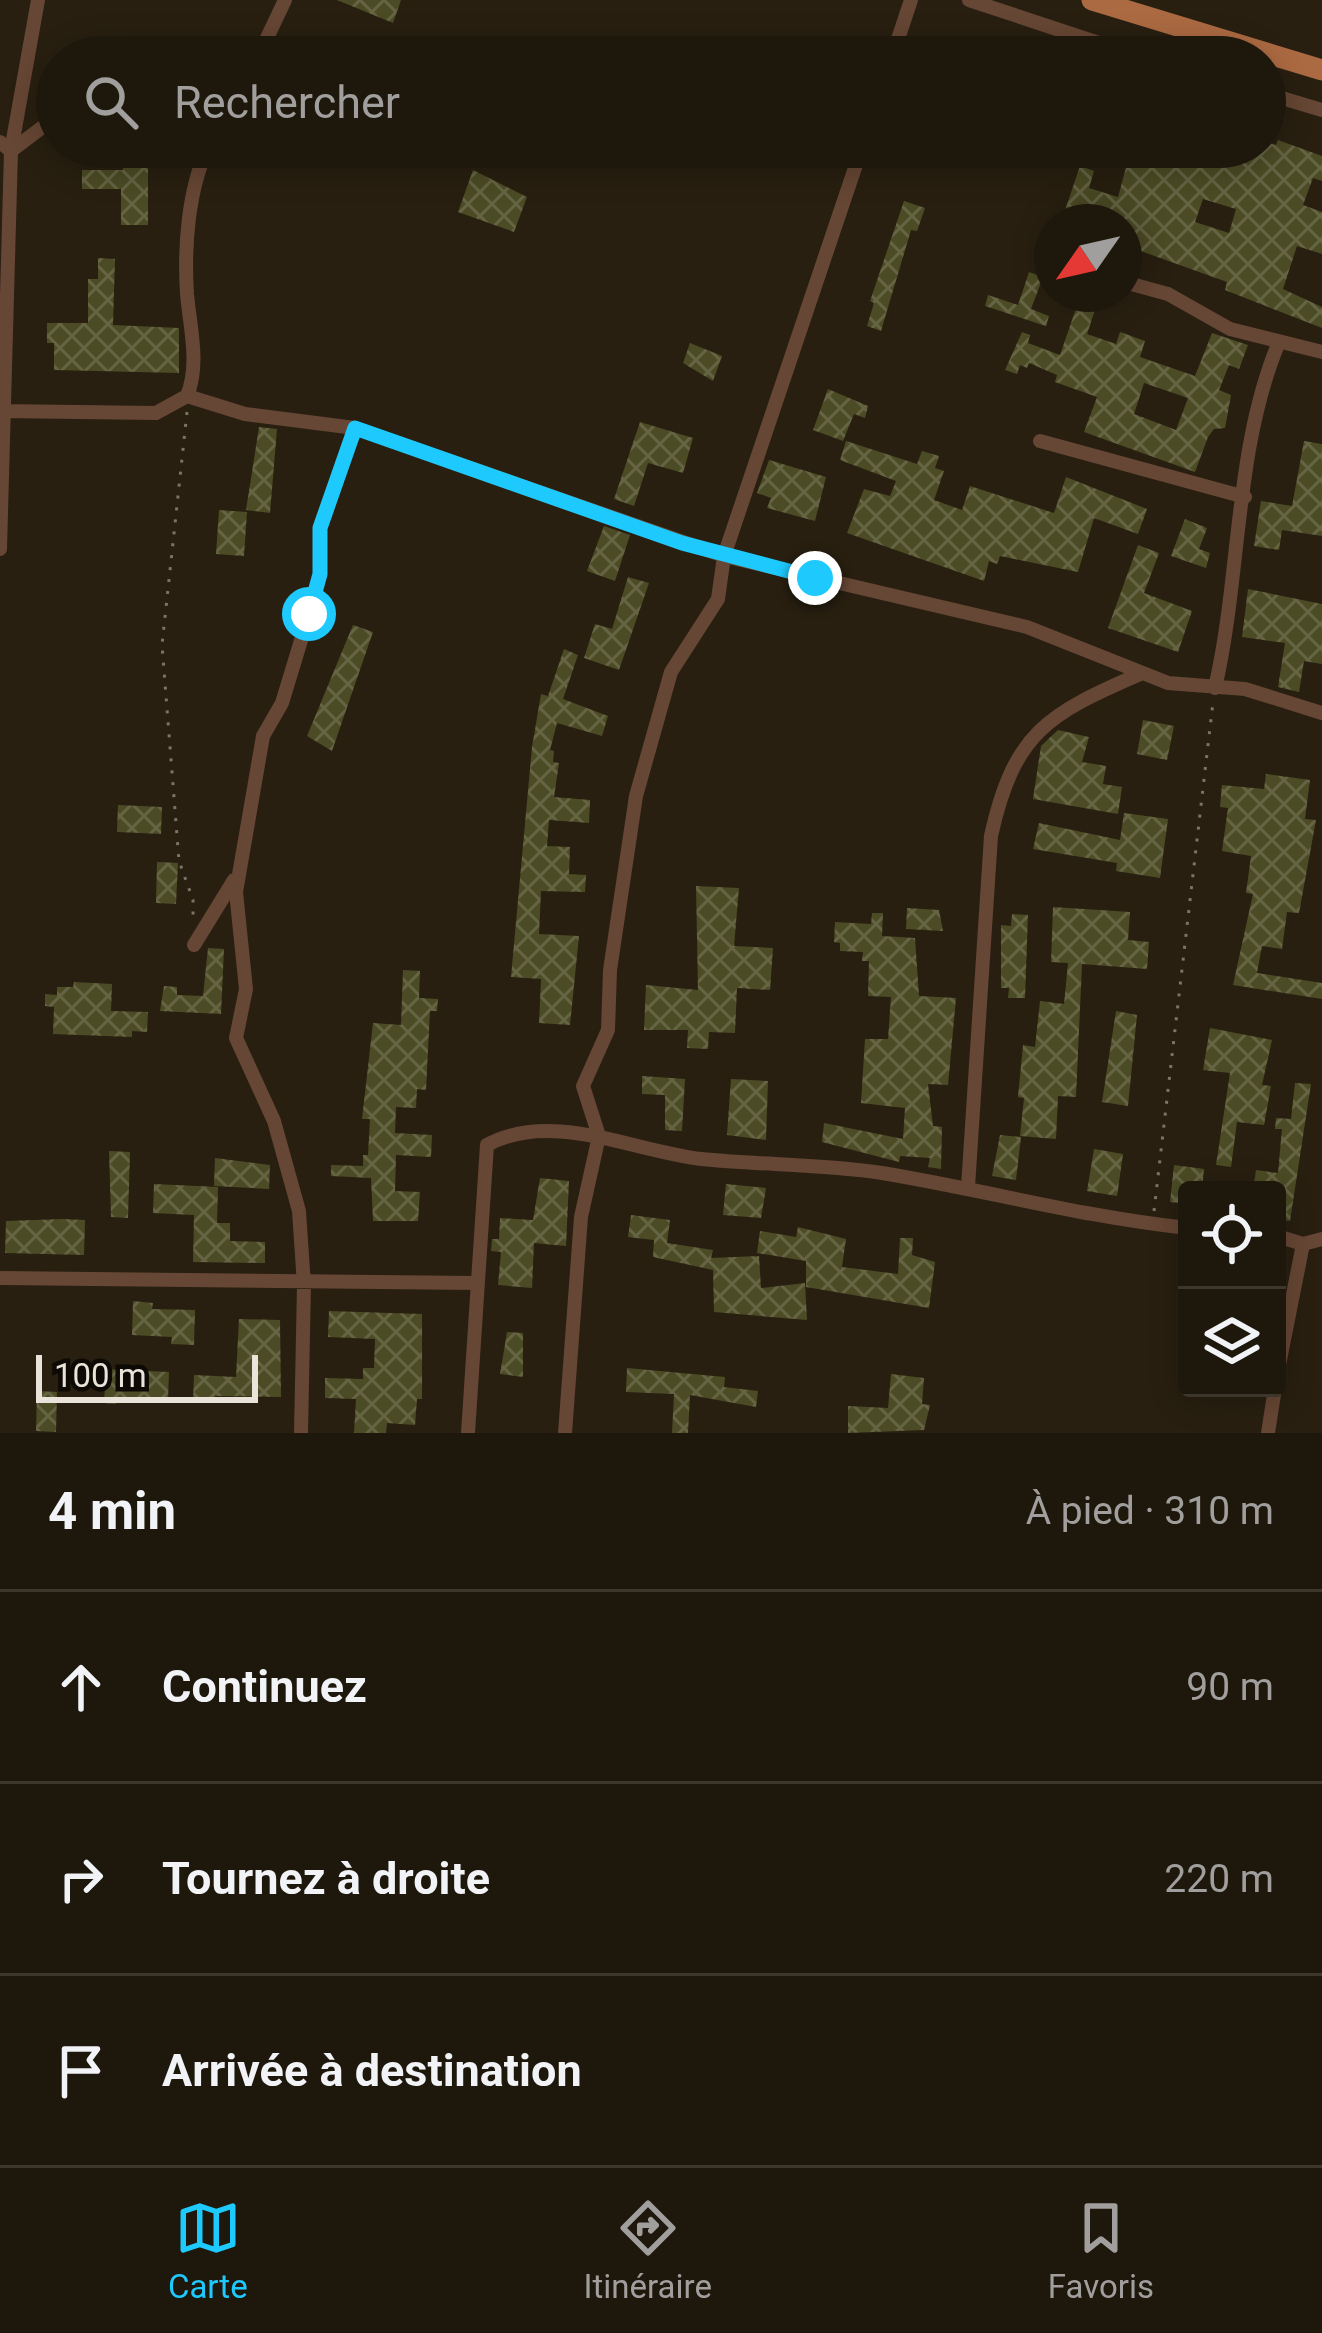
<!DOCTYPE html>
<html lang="fr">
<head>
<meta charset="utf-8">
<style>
	:root { --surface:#1e170c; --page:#262015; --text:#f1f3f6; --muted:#a19f9d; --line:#3c362d; --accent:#1ec9fd }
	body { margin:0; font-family:Roboto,sans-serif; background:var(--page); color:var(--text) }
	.controls { position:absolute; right:36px; bottom:36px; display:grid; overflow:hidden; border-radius:12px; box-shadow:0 6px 30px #0003 }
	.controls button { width:108px; height:108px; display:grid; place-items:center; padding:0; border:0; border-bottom:3px solid var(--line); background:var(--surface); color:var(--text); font:60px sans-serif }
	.compass { position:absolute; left:1034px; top:204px; width:108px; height:108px; border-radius:50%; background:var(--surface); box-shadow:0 6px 30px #0003; rotate:236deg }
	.scale { position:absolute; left:36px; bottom:30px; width:222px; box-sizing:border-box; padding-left:12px; border:6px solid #e9e3d9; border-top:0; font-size:33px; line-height:42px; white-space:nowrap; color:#e9e3d9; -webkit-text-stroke:9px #0d0904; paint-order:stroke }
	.stop { position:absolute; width:36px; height:36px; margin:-27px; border:9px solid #1ec9fd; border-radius:50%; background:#fff }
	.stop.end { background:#1ec9fd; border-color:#fff; box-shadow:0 3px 12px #0008 }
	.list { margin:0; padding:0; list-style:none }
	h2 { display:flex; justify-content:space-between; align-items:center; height:156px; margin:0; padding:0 48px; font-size:51px }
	h2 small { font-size:39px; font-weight:400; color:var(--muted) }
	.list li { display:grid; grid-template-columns:78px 1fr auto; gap:36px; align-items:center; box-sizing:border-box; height:192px; padding:0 48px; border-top:3px solid var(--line) }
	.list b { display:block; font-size:45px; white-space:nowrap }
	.list em { font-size:39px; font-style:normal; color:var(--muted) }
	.icon { flex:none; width:66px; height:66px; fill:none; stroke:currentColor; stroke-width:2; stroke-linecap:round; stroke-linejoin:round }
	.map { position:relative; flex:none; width:1322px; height:1433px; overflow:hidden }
	.search { position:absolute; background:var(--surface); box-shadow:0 6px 30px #0003; left:36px; right:36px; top:36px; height:132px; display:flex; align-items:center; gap:30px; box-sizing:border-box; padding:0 42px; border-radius:66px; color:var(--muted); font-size:45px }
	.sheet { height:732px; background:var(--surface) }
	nav { display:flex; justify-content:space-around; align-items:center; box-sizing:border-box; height:168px; border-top:3px solid var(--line); background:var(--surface); font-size:33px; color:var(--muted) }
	nav a { display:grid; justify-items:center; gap:6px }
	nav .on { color:var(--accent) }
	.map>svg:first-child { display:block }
	.building { fill:url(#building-cross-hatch); fill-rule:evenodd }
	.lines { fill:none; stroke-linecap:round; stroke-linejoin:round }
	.path { stroke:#7c7467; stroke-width:3; stroke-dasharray:3 9; stroke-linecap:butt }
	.minor { stroke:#664634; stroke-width:14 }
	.primary { stroke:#ac6a42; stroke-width:21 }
	.route { stroke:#1ec9fd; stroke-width:15 }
</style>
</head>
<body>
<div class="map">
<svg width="1322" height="1433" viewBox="0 0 1322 1433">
	<defs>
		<pattern id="building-cross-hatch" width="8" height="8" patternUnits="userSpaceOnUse" patternTransform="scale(3)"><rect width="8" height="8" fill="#4b4b25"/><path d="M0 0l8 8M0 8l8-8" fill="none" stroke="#656544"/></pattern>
	</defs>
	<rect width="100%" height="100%" fill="#281f10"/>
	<path class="building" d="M337 0H401L393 23Z
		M1278 140 1322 156V181L1313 178 1303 205 1322 212V254L1297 246 1283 289 1322 307V328L1225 290 1227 282 1124 245V222H1061L1080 166 1094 171 1089 188 1118 197 1131 149 1265 147V142L1276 145ZM1203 199 1236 209 1229 233 1195 222Z
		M123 147H148V225H121V189H82V170H123Z
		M473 170 527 197 514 232 458 212Z
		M904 201 925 208 917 231 911 230 881 331 867 326 874 303 870 301Z
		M98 258 115 259 113 325 179 328V373L54 370V343H47V323H88V279H98Z
		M1029 272 1043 277 1031 309 1049 316 1046 326 985 306 988 295 1018 305Z
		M1081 294 1099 298 1087 334 1116 344 1120 332 1145 341 1140 357 1195 376 1212 333 1248 345 1239 369 1229 365 1219 390 1231 395 1225 428 1214 429 1208 437 1195 472 1084 432 1097 397 1055 382 1057 375 1029 363 1027 368 1020 365 1017 374 1005 370 1022 332 1030 335 1028 343 1060 355ZM1144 383 1188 398 1176 430 1134 414Z
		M690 343 722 356 713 381 683 363Z
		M828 389 868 406 865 418 854 414 843 441 813 430Z
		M640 422 693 438 683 473 648 463 634 506 614 499Z
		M259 427 277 429 270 513 246 510Z
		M846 441 917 464 922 451 939 456 935 468 944 471 934 500 962 510 970 486 1054 513 1066 477 1147 509 1138 534 1094 518 1078 572 1000 556 997 564 989 561 984 581 847 533 864 489 890 496 896 481 840 460Z
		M1304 441 1322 444V536L1282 530 1279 550 1254 546 1261 501 1292 506Z
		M769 460 826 477 815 521 767 508 771 498 757 493Z
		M219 510 247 512 244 556 216 554Z
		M1185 519 1207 528 1199 549 1210 553 1206 568 1171 556Z
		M604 526 630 535 615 581 587 571Z
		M1138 545 1159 553 1144 593 1192 611 1178 652 1108 628Z
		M628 577 649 583 619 670 584 658 595 624 612 629Z
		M1248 589 1322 604V664L1304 661 1299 692 1278 687 1285 643 1242 637Z
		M353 625 373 632 332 751 307 736Z
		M564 649 578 655 563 699 608 716 602 736 557 723 550 750 554 751 553 762 559 763 554 797 590 800 589 823 549 820 547 846 570 847 569 874 586 875 585 892 541 891 539 934 579 936 570 1025 539 1023 541 979 511 977 532 747 541 694 548 696Z
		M1143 720 1174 726 1167 760 1137 754Z
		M1058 730 1089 737 1082 762 1106 766 1103 784 1122 787 1118 814 1033 799 1041 746Z
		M1266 774 1310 780 1305 819 1316 820 1299 913 1287 912 1282 949 1262 946 1257 973 1322 983V999L1233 985 1253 894 1246 893 1251 856 1222 851 1228 808 1220 807 1222 785 1264 789Z
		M118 805 162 807 161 834 117 832Z
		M1124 813 1168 819 1160 878 1116 871 1117 863 1033 849 1039 823 1120 840Z
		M157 862 178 863 176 904 156 903Z
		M696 886 739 888 734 946 773 948 770 990 737 988 735 1033 709 1032 708 1049 687 1048 688 1030H644L646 985 698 990Z
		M1053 907 1130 912 1128 940 1149 942 1147 969 1082 964 1076 1097 1058 1096 1056 1139 1020 1136 1024 1098 1018 1097 1023 1045 1035 1047 1040 1001 1064 1004 1068 963 1051 962Z
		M907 908 939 910 943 931 906 929Z
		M872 913H883L882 936 915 938 919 996 956 998 948 1085 928 1084 933 1126 942 1127 941 1169 928 1167 930 1158 900 1156 899 1162 822 1142 824 1123 903 1139 905 1108 861 1103 865 1039H888L891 997 868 996 869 961H862L863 952 840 951V943L834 942 835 922 871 924Z
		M1012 914 1028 915 1025 998H1008L1009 988H1001V925L1011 926Z
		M208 948 224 949 221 1014 160 1011 164 986 177 987V995L203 996Z
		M403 970 420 971 419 998 438 999 437 1011H430L426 1090 417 1089 416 1108 396 1107 395 1133 432 1135 431 1157 396 1155 395 1191 420 1192 418 1221H373L371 1178 331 1176V1165L363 1166V1155H368L370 1119H362L373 1023 401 1025Z
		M74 982 112 984 111 1011 148 1012 147 1032 132 1031V1037L53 1034 54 1007 45 1006V994L57 995V987H73Z
		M1116 1011 1137 1015 1128 1106 1102 1102Z
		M1210 1028 1272 1040 1262 1085 1271 1086 1264 1125 1237 1122 1231 1167 1216 1165 1230 1073 1203 1070Z
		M642 1076 685 1079 682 1131 665 1130V1095L642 1094Z
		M731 1079 768 1081 766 1140 727 1135Z
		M1295 1083 1311 1084 1290 1221 1277 1219V1190H1253L1256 1170 1278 1173 1282 1129H1275L1276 1118 1291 1119Z
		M1000 1135 1021 1137 1016 1180 992 1176Z
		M1094 1149 1123 1154 1117 1196 1087 1191Z
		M109 1151 130 1152 128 1218 111 1217Z
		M215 1158 270 1165 269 1189 214 1186Z
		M1174 1165 1204 1169 1202 1190H1187V1204L1170 1202Z
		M540 1178 569 1181 566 1246 534 1243 532 1288 498 1285 501 1252 491 1251 492 1239H499L500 1218 533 1220Z
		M154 1184 218 1187 217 1223H230V1241L265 1242V1263L193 1262 194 1215 153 1213Z
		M726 1184 766 1188 761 1218 723 1215Z
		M631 1215 670 1220 667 1243 713 1250 711 1258 759 1256 761 1288 805 1283 807 1320 714 1312 713 1270 653 1257 654 1240 628 1237Z
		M63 1219 85 1220 84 1255 5 1253 6 1221Z
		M798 1227 846 1239 842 1267 898 1274 900 1238H913L912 1255 935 1262 929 1308 806 1287V1261L757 1253 760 1231 796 1237Z
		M133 1301 153 1303 152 1309 195 1310 194 1345 171 1344 172 1337 132 1335Z
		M329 1311 422 1314V1399H417L415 1425 387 1423 386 1433H354L356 1399 325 1398V1378L363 1379V1368H374L375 1339 328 1337Z
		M239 1319 280 1320 281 1397 215 1396V1403L193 1402 194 1375 236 1377Z
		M507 1332 523 1333V1377L500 1374Z
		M627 1368 725 1377 724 1387 758 1391 756 1407 690 1395 688 1433H672L674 1394 626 1392Z
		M106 1369 169 1372 168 1400 116 1397V1404L104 1403Z
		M891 1374 924 1378 922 1404 930 1405 924 1430 848 1433V1406L888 1408Z
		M37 1391 57 1392 56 1432 36 1431Z"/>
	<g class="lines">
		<path class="path" d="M187 412 162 645 179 861 193 900V920
			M1154 1211 1213 702"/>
		<path class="minor" d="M969 0 1141 57
			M258 57 285 0
			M892 57 911 0
			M1265 93 1322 110
			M0 142 11 151 57 116
			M1124 282 1168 294 1230 329 1322 352
			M187 396 245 414 355 428 724 556 1027 627 1168 683 1245 689 1322 713
			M0 411 156 413 187 396C200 364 190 328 187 294 184 247 188 190 208 147
			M1040 441 1245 497
			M0 549 11 151 38 0
			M1215 688C1241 576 1234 449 1279 342
			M194 945 234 880
			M968 1187 991 836C1014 732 1048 714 1140 674
			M1277 1236 1303 1244 1322 1239
			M0 1278 476 1283
			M1277 1375 1303 1244
			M301 1433 304 1285 299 1211 274 1121 236 1038 246 989 236 892 263 736 282 703 309 614 320 575V528L355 428
			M468 1433 487 1145C551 1110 633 1151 701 1159 761 1165 822 1164 882 1173 985 1190 1083 1217 1187 1228
			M565 1433 581 1217 599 1136 583 1086 608 1030 610 970 636 796 671 672 718 599 724 556 862 147
			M1268 1433 1275 1388"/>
		<path class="primary" d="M1092 0 1322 70"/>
	</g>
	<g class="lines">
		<path class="route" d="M309 614 320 574V528L355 428 682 543 815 578"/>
	</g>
</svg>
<div class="controls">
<button><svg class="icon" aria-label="locate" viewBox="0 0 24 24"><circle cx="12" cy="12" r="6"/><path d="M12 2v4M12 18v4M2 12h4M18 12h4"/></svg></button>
<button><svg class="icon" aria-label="layers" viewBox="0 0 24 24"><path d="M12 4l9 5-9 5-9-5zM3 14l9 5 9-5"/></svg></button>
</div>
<svg class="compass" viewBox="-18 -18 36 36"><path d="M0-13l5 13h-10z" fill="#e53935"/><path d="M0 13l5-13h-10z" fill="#a19f9d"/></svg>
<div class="scale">100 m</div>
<div class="stop" style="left:309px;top:614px"></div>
<div class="stop end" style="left:815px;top:578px"></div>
<div class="search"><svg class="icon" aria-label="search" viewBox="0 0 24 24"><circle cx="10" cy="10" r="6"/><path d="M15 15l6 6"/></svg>Rechercher</div>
</div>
<section class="sheet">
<h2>4 min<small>À pied · 310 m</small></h2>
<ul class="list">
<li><svg class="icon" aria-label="ahead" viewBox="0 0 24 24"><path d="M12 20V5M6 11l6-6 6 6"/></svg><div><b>Continuez</b></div><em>90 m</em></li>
<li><svg class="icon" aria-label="right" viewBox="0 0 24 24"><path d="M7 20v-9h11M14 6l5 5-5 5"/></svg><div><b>Tournez à droite</b></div><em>220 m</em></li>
<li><svg class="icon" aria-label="arrive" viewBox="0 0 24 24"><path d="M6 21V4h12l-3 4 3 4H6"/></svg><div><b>Arrivée à destination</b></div></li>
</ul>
</section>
<nav>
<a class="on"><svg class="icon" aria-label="map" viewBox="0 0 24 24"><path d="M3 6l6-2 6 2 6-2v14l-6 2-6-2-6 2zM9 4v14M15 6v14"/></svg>Carte</a>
<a><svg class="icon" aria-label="directions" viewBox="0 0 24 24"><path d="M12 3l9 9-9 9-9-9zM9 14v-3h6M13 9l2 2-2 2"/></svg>Itinéraire</a>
<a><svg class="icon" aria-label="saved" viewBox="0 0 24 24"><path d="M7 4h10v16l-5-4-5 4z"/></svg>Favoris</a>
</nav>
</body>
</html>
